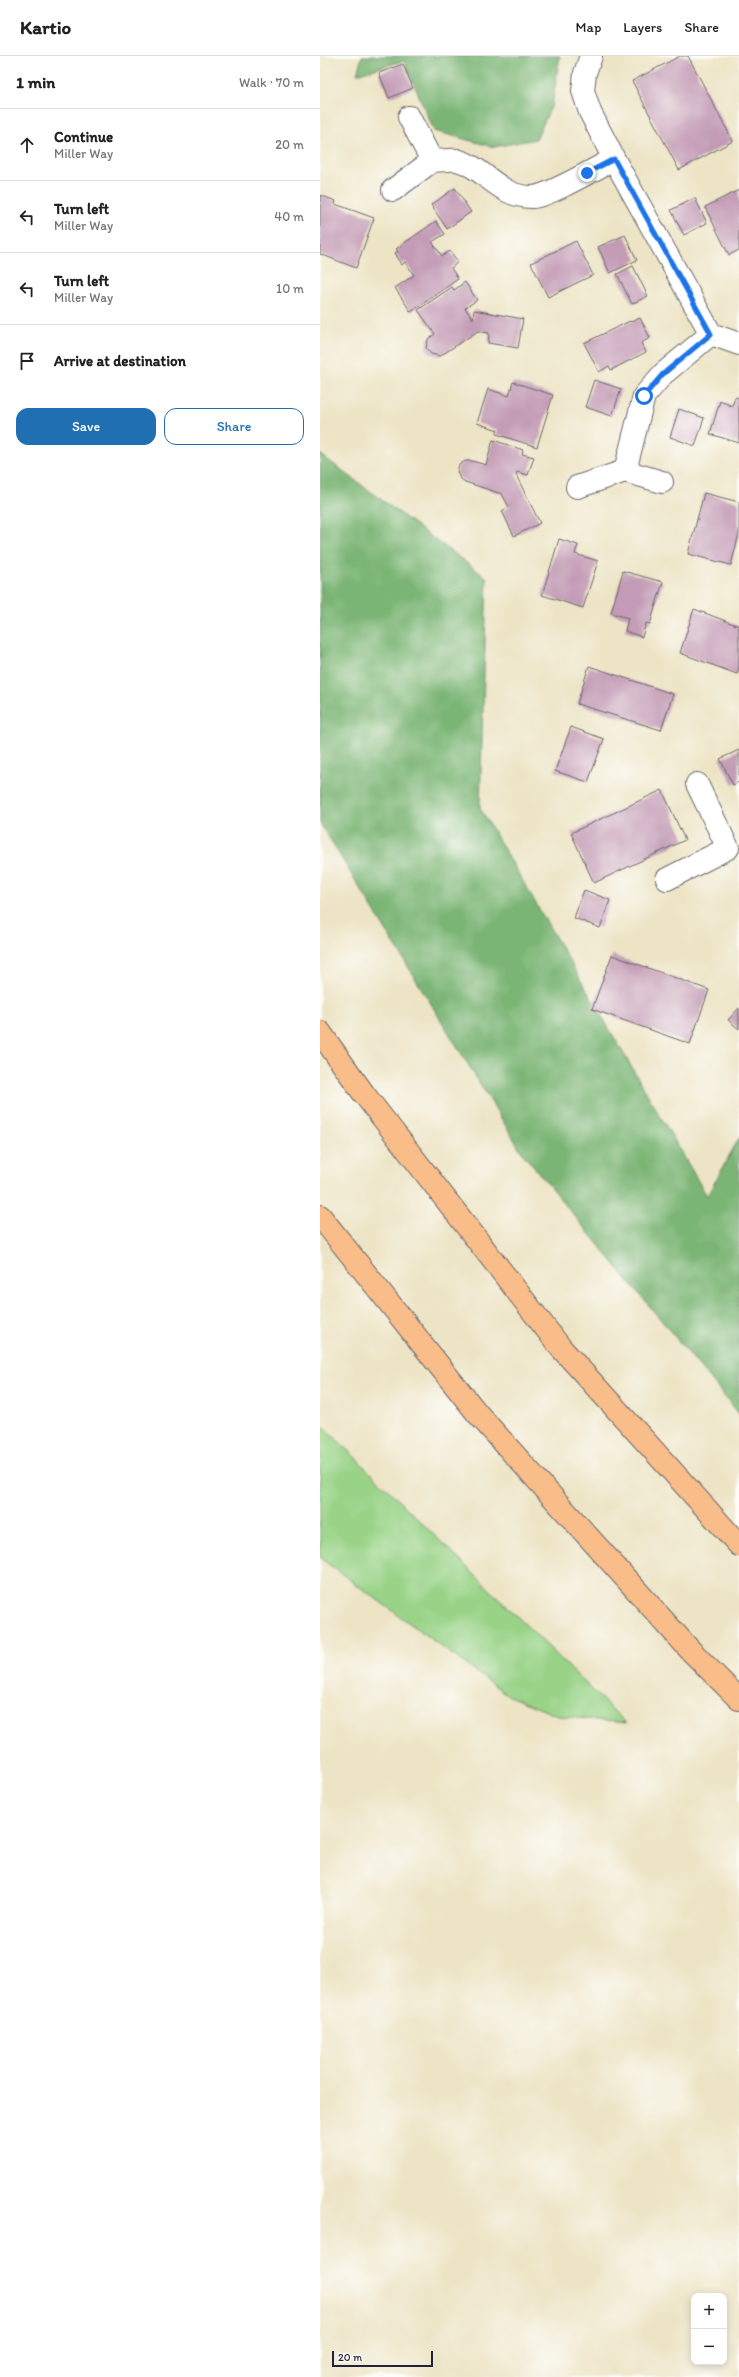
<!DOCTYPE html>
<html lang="en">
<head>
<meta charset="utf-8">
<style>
	:root { --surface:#fff; --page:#f6f6f6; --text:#202124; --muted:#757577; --line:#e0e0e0; --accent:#1f6fb2 }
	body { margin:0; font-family:Itim,sans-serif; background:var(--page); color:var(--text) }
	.controls { position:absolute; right:12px; bottom:12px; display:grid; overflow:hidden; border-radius:8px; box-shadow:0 2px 10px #0003 }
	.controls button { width:36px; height:36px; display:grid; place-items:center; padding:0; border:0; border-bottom:1px solid var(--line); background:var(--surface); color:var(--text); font:20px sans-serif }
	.scale { position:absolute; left:12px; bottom:10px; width:101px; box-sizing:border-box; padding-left:4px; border:2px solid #22223b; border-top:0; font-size:11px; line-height:14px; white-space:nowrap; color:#22223b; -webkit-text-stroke:3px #fdfcf7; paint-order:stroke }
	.stop { position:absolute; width:12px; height:12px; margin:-9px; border:3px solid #1a73e8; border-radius:50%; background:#fff }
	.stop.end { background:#1a73e8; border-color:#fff; box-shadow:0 1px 4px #0008 }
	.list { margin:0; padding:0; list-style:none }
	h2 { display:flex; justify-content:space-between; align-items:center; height:52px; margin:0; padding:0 16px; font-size:17px }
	h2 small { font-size:13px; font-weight:400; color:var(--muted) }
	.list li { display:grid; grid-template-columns:26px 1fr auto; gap:12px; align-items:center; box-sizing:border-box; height:72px; padding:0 16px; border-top:1px solid var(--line) }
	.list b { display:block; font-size:15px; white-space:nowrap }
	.list p { margin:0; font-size:13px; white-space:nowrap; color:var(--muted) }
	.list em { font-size:13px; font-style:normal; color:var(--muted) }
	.actions { display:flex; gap:8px; padding:12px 16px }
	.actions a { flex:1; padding:9px 0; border:1px solid var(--accent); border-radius:12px; text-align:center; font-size:14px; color:var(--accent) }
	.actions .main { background:var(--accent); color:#fff }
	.icon { flex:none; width:22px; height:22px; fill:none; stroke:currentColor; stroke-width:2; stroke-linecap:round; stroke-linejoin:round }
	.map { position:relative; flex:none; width:419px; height:2321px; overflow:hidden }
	header { display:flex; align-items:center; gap:24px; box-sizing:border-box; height:56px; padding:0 20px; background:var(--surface); border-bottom:1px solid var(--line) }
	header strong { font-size:19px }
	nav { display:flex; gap:22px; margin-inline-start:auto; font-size:14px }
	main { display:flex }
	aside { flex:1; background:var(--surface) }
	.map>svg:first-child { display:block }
	.green { fill:#98d387; stroke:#5d7a61 }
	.forest { fill:#7ab574; stroke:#4e6c58 }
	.building { fill:#c39bb6 }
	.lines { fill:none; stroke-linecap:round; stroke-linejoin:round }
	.minor-casing { stroke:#69666b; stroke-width:24 }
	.motorway-casing { stroke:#69666b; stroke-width:24 }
	.minor { stroke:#fff; stroke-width:22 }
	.motorway { stroke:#f8bd89; stroke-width:22 }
	.route { stroke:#1a73e8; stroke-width:5 }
</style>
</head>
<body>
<header>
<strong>Kartio</strong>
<nav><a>Map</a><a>Layers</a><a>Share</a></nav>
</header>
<main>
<aside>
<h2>1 min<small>Walk · 70 m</small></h2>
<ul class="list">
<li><svg class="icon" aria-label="ahead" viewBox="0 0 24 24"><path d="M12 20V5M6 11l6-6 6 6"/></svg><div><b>Continue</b><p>Miller Way</p></div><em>20 m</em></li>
<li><svg class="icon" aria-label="left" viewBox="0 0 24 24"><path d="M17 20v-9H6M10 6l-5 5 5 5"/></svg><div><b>Turn left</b><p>Miller Way</p></div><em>40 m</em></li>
<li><svg class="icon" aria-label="left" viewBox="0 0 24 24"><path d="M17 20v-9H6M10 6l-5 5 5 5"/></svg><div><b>Turn left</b><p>Miller Way</p></div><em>10 m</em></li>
<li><svg class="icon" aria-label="arrive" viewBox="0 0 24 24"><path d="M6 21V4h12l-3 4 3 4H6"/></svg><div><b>Arrive at destination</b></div></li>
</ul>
<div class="actions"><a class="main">Save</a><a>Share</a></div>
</aside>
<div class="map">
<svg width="419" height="2321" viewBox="0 0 419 2321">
	<rect width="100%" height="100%" fill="#fdfcf7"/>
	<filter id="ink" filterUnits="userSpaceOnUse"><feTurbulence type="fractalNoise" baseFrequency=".025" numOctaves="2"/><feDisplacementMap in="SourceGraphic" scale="8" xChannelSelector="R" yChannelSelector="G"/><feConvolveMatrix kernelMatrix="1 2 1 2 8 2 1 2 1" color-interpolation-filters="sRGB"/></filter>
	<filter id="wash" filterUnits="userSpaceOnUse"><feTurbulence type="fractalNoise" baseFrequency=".012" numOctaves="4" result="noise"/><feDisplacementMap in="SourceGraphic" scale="16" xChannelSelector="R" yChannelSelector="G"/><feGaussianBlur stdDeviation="0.9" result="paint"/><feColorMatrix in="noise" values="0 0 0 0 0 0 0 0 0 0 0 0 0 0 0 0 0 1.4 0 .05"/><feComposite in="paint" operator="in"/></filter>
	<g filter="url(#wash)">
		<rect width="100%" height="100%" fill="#ede4c5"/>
		<path class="green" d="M0 1367 306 1667 238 1660 189 1640 0 1502Z"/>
		<path class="forest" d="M42 0H240L232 49 216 83 174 91 114 75 84 5 37 18Z
			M0 398 167 522 160 752 387 1140 419 1082V1358L203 1098 0 767Z"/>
		<g id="blocks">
			<path class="building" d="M360 0H368L413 85 359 114 312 25Z
				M83 8 93 32 69 42 59 17Z
				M135 132 151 156 127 173 111 149Z
				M419 134V194L409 199 385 151Z
				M0 139 16 145 15 148 54 162 36 212 0 198Z
				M375 142 387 167 364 179 351 154Z
				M116 165 125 178 112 186 122 200 130 195 138 206 131 212 138 223 91 256 75 232 94 219 85 206 82 209 75 197 78 195 76 193Z
				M305 179 317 204 290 217 278 191Z
				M256 185 273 219 228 241 211 207Z
				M313 210 328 240 312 248 297 218Z
				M145 226 157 244 145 252 153 263 154 254 203 263 198 292 168 287 169 277 158 275 120 300 111 298 106 292 108 283 115 278 98 254 132 231 134 234Z
				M320 262 330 282 321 287 326 296 291 314 289 310 279 316 264 287 310 265 311 266Z
				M274 324 301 333 292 360 265 351Z
				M193 326 233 339 217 391 176 378 178 374 157 367 168 333 189 340Z
				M415 341 419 342V387L390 378 400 345 412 350Z
				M359 353 384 362 375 390 350 381Z
				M173 384 203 394 202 398 214 401 208 419 197 416 196 419 220 467 194 480 182 455 189 451 182 438 145 426 140 422 137 416 139 409 145 405H152L166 409Z
				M384 437 419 446V478L411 509 368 498Z
				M239 483 258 489 255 498 278 505 263 552 222 539Z
				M303 515 343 526 330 568 326 567 322 581 305 575 308 562 291 557Z
				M374 553 419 570V611L417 618 360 597Z
				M269 610 353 638 341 674 257 648Z
				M251 671 284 683 268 726 235 715Z
				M419 694V726L413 729 400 703Z
				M342 734 365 784 274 827 251 777Z
				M264 834 290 844 280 872 254 862Z
				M292 899 389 934 370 988 272 953Z
				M419 952V973L408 964Z"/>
		</g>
	</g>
	<g filter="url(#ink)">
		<use href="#blocks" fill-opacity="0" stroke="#69666b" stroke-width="1"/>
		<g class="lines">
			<defs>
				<path id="minor" d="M271 0 265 17 263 35 270 56 294 103 391 278 419 288
					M89 61 112 105C120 105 130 103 137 104 166 112 179 142 213 141 229 140 278 111 294 103
					M73 134 112 105
					M305 415 342 426
					M257 431 305 415 324 340 343 318 391 278
					M347 823 408 792 377 728"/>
				<path id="motorway" d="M0 976 44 1038 241 1292 419 1489
					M0 1160 157 1357 371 1595 419 1643"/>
			</defs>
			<use href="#minor" class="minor-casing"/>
			<use href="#motorway" class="motorway-casing"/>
			<use href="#minor" class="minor"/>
			<use href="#motorway" class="motorway"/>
		</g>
	</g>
	<g class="lines" filter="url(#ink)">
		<path class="route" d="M267 117 294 103 391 278 343 318 324 340"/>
	</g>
</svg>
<div class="controls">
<button>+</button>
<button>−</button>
</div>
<div class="scale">20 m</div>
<div class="stop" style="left:324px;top:340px"></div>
<div class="stop end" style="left:267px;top:117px"></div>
</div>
</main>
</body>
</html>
